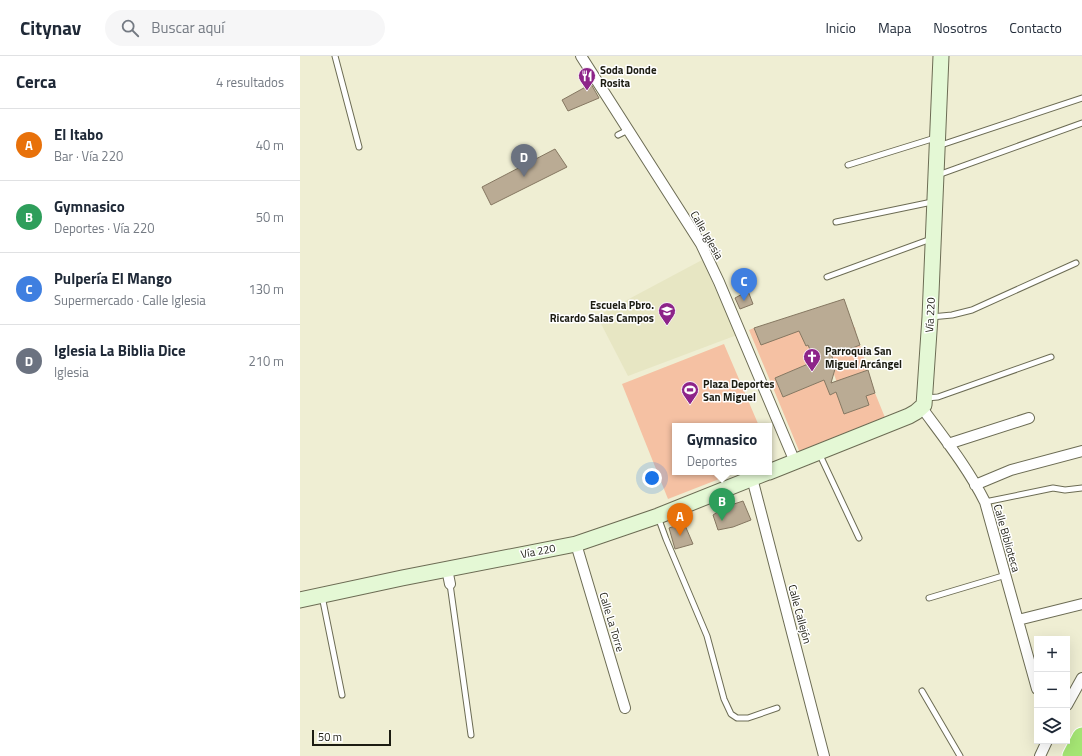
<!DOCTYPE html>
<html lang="es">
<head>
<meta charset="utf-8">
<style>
	:root { --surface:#fff; --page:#f6f6f7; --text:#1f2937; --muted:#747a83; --line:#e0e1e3; --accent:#0b8043 }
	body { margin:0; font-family:"Titillium Web",sans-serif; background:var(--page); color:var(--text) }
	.controls { position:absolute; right:12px; bottom:12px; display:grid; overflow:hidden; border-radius:0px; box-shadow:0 4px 16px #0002 }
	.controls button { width:36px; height:36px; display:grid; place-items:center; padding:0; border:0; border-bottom:1px solid var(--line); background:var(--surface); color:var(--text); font:20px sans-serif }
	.scale { position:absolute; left:12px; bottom:10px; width:79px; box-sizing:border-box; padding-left:4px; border:2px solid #1c1c12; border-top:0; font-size:11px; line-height:14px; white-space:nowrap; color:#1c1c12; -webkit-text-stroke:3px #fff; paint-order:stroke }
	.you { position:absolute; left:352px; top:422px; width:14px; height:14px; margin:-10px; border:3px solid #fff; border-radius:50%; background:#1a73e8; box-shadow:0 0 0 6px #1a73e833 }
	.badge { display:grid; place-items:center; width:26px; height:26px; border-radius:50%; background:var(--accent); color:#fff; font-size:13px; font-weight:700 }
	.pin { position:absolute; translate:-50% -33px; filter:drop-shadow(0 1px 2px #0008) }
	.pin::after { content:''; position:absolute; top:21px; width:14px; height:12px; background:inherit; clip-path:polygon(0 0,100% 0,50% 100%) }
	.popup { position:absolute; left:372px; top:367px; width:100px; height:52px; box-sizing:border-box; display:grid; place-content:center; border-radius:0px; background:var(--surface); filter:drop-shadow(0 1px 3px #0005); font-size:13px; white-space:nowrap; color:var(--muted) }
	.popup b { font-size:15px; color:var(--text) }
	.popup::after { content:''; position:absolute; left:50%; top:100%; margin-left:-8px; border:8px solid transparent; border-top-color:var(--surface) }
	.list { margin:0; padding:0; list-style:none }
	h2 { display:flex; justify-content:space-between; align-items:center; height:52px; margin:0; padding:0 16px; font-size:17px }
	h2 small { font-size:13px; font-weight:400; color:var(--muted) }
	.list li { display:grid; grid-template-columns:26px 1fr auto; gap:12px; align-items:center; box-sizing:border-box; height:72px; padding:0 16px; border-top:1px solid var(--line) }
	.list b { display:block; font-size:15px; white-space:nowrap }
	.list p { margin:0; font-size:13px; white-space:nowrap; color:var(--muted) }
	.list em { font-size:13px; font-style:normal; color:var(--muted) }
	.icon { flex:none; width:22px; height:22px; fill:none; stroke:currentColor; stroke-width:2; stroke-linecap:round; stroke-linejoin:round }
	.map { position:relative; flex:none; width:782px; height:700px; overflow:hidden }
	header { display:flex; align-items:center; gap:24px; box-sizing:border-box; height:56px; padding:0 20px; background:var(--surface); border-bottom:1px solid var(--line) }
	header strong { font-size:19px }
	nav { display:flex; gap:22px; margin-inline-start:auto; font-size:14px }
	.search { width:280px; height:36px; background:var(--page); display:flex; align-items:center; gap:10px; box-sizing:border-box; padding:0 14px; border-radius:22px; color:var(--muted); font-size:15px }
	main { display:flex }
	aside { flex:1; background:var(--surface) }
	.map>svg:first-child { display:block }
	.built { fill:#e7e6c3 }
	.green { fill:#f5c1a3 }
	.building { fill:#baab94; stroke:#857761 }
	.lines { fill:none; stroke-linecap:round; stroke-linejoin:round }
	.lane-casing { stroke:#6c6c54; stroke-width:7 }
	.street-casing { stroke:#6c6c54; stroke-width:12 }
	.secondary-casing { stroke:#6c6c54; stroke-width:17 }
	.highway-casing { stroke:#fff; stroke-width:21 }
	.lane { stroke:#fff; stroke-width:5 }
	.street { stroke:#fff; stroke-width:10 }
	.secondary { stroke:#e4f8d5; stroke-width:15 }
	.highway { stroke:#a5e674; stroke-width:19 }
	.labels { text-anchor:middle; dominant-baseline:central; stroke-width:3; stroke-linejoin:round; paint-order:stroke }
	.poi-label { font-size:11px; font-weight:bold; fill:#1c1c12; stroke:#fff; text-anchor:start }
	.street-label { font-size:11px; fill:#1c1c12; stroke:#fff }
</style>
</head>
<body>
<header>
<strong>Citynav</strong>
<div class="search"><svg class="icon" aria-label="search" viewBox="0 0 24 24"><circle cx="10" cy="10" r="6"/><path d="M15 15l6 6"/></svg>Buscar aquí</div>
<nav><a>Inicio</a><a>Mapa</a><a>Nosotros</a><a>Contacto</a></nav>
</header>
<main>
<aside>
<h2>Cerca<small>4 resultados</small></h2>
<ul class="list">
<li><span class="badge" style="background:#e8710a">A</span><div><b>El Itabo</b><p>Bar · Vía 220</p></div><em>40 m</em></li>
<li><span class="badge" style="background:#2e9e5b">B</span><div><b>Gymnasico</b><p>Deportes · Vía 220</p></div><em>50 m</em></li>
<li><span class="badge" style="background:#3f7fe0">C</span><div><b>Pulpería El Mango</b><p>Supermercado · Calle Iglesia</p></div><em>130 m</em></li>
<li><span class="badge" style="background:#6b7280">D</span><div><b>Iglesia La Biblia Dice</b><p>Iglesia</p></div><em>210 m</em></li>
</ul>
</aside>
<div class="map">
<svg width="782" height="700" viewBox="0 0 782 700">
	<rect width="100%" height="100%" fill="#efeed3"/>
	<path class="built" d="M402 204 437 279 328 320 297 260Z"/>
	<path class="green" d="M493 260 506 290 555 271 556 278 522 291 515 305 475 322 483 341 524 324 530 339 536 336 544 358 569 349 566 340 575 337 586 364 500 397 449 274 454 272 461 288Z
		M424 288 459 370H375V416H437L368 443 322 328Z
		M560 289 568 314 545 322 546 327 538 330 534 318 535 313 527 302Z"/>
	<path class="building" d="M291 28 299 42 268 55 262 44Z
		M255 93 267 111 191 149 182 131Z
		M448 235 453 248 440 253 435 242Z
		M544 243 560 289 532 300 535 313 531 327 568 314 575 337 566 340 569 349 544 358 536 336 530 339 524 324 483 341 475 322 515 305 508 289 506 290 499 275 461 289 454 272Z
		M443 445 451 464 433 471 418 474 413 459 425 451Z
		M384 467 393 488 375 493 369 472Z"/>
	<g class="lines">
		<defs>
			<path id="lane" d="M35 0 59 91
				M318 79 328 74
				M638 90 782 42
				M548 109 635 82
				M638 119 782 67
				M536 166 632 146
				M527 221 631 183
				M631 261 652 259 672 254 776 207
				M626 342 638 341 751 301
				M519 397 559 482
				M685 446 753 432 765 434 782 432
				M358 461 366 483 407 580 424 643 431 658 437 662H448L477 652
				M150 528 171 679
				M22 540 42 639
				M629 542 706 519
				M622 635 660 700"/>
			<path id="street" d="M281 0 401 188 419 226 495 406
				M622 352C644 382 668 412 685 446L737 633
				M648 388 729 362
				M452 422 524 700
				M675 429 711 414 782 395
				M276 488 325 652
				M147 513 150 528
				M718 564 782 548
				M767 649 782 622
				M740 700 747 685"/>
			<path id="secondary" d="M469 416 609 360 616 356 624 349 630 261 641 0
				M0 544 102 522 276 488 358 460 468 416"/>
			<path id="highway" d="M772 700 782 681"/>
		</defs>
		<use href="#lane" class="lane-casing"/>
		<use href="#street" class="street-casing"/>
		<use href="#secondary" class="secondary-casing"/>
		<use href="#highway" class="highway-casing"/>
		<use href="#lane" class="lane"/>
		<use href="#street" class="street"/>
		<use href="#secondary" class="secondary"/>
		<use href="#highway" class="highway"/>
	</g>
	<defs>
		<symbol id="restaurant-pin" viewBox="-11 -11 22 30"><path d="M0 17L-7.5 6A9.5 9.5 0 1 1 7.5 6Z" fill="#8d2489" stroke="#fff"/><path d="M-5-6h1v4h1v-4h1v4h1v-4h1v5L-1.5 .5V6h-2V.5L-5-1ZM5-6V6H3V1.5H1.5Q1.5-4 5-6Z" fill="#fff"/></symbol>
		<symbol id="school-pin" viewBox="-11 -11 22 30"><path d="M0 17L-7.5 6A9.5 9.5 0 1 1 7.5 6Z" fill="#8d2489" stroke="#fff"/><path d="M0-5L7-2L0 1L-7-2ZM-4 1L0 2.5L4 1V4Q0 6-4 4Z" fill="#fff"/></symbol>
		<symbol id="church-pin" viewBox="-11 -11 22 30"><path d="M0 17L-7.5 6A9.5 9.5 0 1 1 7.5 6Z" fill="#8d2489" stroke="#fff"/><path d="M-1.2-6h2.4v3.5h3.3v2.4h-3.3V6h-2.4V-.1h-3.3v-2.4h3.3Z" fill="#fff"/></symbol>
		<symbol id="stadium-pin" viewBox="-11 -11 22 30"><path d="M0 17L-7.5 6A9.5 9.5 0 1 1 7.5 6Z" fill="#8d2489" stroke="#fff"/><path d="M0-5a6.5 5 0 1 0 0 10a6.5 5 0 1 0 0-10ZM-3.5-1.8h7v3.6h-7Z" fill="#fff"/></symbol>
	</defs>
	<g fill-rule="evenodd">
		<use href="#restaurant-pin" x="277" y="10" width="20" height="27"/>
		<use href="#school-pin" x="357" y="245" width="20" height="27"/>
		<use href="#church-pin" x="502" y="291" width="20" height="27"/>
		<use href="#stadium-pin" x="380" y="324" width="20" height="27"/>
	</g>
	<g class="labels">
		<g class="poi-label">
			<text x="300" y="14">Soda Donde<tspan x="300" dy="13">Rosita</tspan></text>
			<text x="354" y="249" text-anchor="end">Escuela Pbro.<tspan x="354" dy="13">Ricardo Salas Campos</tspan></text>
			<text x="525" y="295">Parroquia San<tspan x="525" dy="13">Miguel Arcángel</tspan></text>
			<text x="403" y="328">Plaza Deportes<tspan x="403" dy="13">San Miguel</tspan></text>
		</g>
		<g class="street-label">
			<text transform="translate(407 179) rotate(60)">Calle Iglesia</text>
			<text transform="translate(630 259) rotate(-87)">Vía 220</text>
			<text transform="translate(707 482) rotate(74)">Calle Biblioteca</text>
			<text transform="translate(238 495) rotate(-11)">Vía 220</text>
			<text transform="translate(500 558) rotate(75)">Calle Callejón</text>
			<text transform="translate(312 566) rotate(73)">Calle La Torre</text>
		</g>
	</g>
</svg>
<div class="controls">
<button>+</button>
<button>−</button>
<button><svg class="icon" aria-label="layers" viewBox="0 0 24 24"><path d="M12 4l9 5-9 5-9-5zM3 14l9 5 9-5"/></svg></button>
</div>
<div class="scale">50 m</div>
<div class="you"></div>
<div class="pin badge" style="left:380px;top:480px;background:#e8710a">A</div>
<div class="pin badge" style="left:422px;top:465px;background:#2e9e5b">B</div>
<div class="popup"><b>Gymnasico</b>Deportes</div>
<div class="pin badge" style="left:444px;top:245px;background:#3f7fe0">C</div>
<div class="pin badge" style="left:224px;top:121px;background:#6b7280">D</div>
</div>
</main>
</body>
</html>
